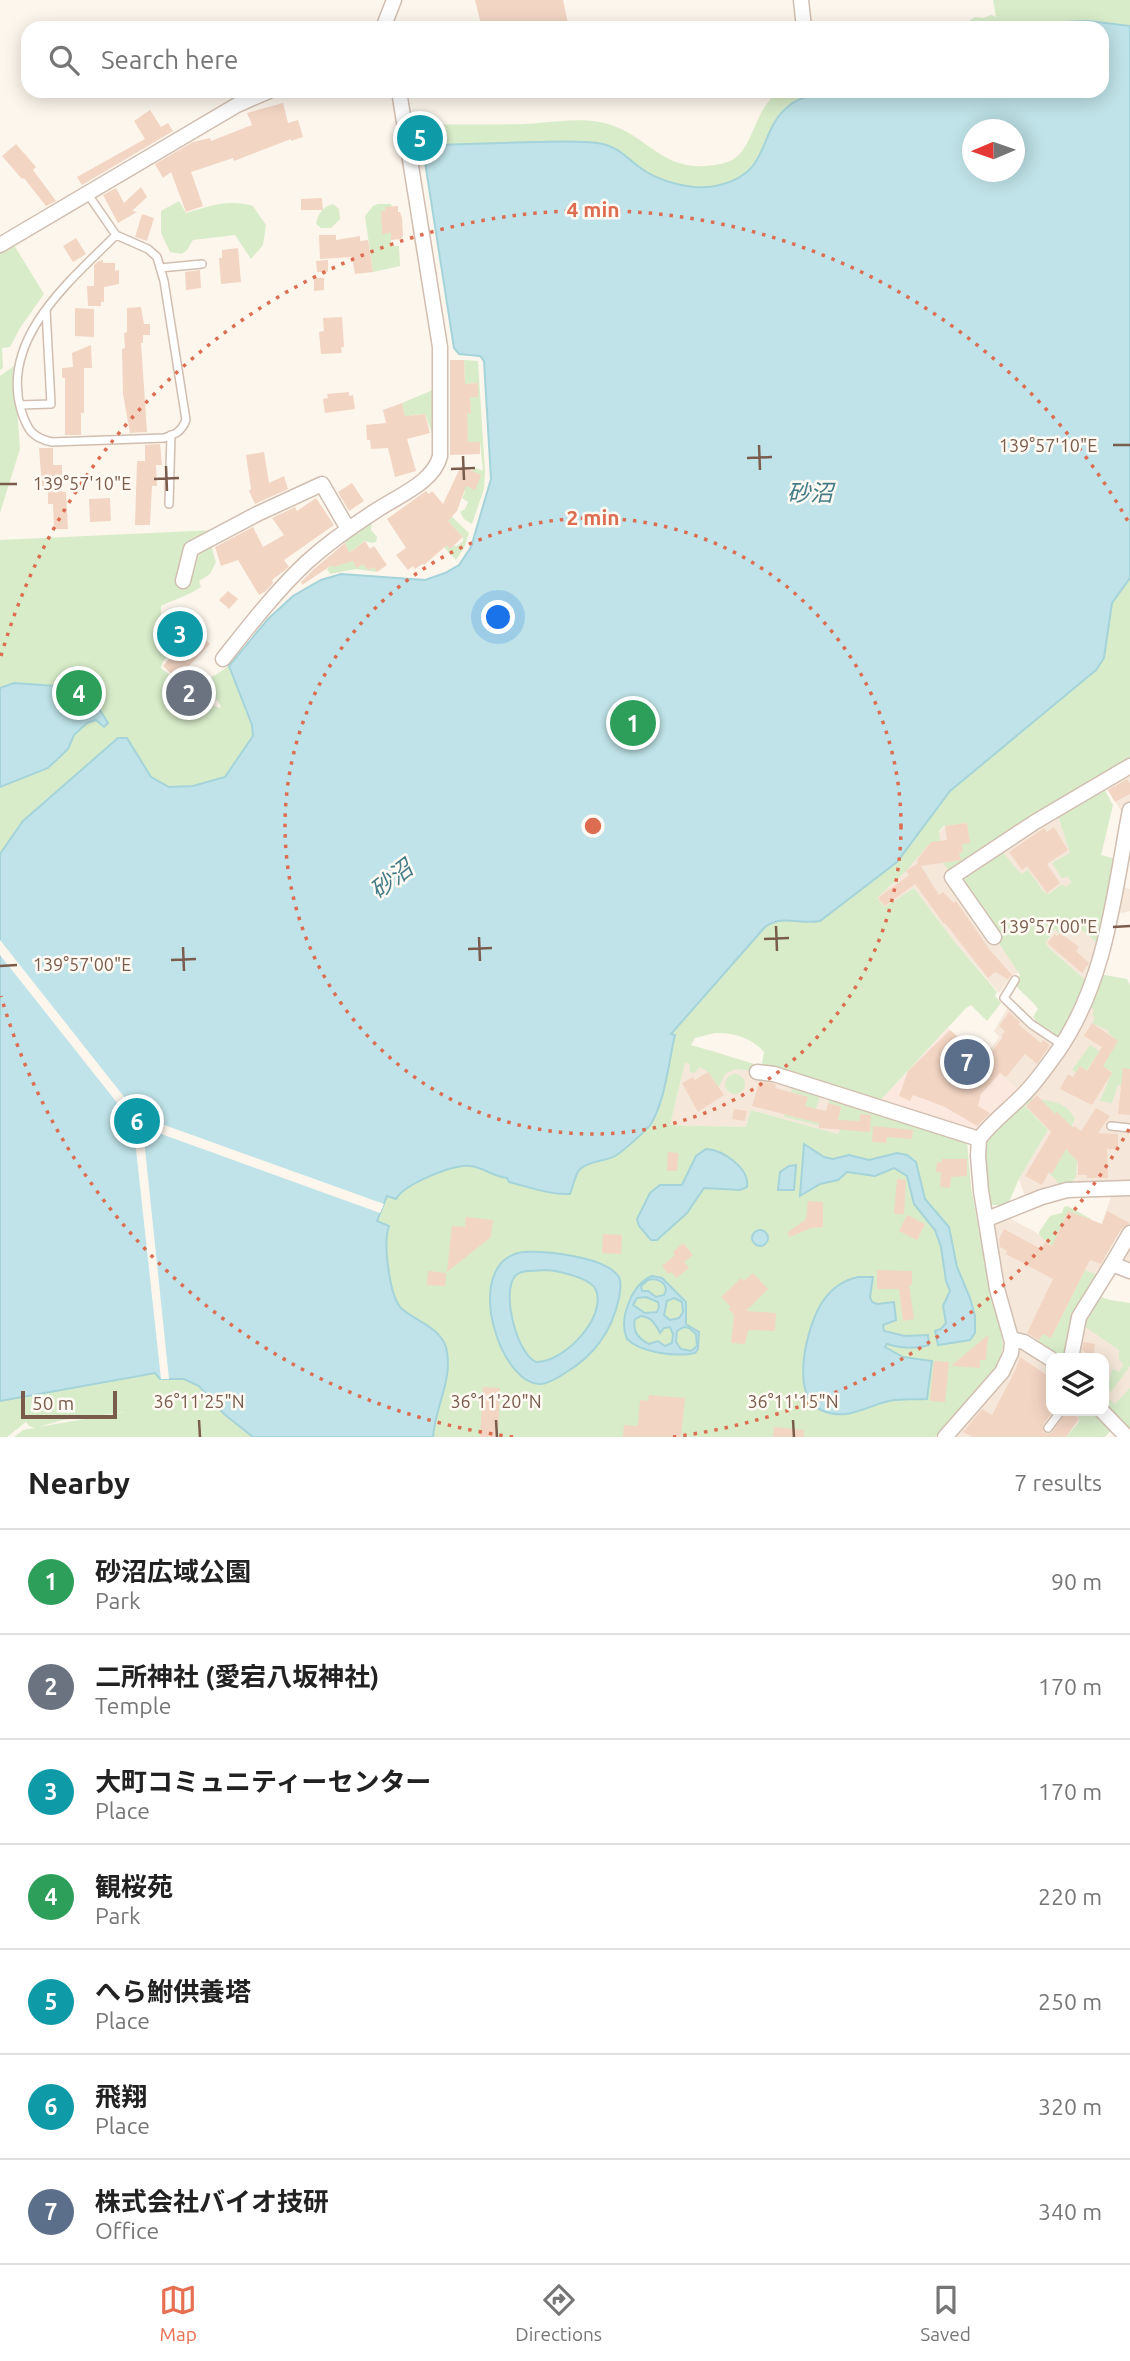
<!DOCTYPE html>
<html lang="en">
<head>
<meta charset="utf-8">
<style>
	:root { --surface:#fff; --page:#f6f6f6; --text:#222; --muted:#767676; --line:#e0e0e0; --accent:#e76f51 }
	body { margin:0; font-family:Ubuntu,"Noto Sans JP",sans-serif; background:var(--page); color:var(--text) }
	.controls { position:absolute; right:21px; bottom:21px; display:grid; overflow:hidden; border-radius:14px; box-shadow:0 4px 18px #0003 }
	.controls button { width:63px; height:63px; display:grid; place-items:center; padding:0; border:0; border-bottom:2px solid var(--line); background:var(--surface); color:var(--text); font:35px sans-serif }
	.compass { position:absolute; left:962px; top:119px; width:63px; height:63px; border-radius:50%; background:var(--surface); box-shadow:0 4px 18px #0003; rotate:268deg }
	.scale { position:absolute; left:21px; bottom:18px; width:96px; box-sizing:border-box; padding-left:7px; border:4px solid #7a5c4d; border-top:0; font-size:19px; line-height:24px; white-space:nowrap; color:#7a5c4d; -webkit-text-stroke:5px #fffaf3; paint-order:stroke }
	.you { position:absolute; left:499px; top:618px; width:24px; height:24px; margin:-18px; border:5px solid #fff; border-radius:50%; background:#1a73e8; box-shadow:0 0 0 10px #1a73e833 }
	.badge { display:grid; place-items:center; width:46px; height:46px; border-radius:50%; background:var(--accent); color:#fff; font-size:23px; font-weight:700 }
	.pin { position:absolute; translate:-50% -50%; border:4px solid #fff; box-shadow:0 2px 7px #0006 }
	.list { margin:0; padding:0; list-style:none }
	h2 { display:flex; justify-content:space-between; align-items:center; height:91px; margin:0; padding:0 28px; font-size:30px }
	h2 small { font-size:23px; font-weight:400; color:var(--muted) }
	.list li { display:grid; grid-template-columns:46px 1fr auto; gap:21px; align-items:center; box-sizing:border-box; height:105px; padding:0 28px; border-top:2px solid var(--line) }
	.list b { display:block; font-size:26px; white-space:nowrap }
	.list p { margin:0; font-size:23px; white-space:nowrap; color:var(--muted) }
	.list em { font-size:23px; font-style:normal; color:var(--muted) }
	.icon { flex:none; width:38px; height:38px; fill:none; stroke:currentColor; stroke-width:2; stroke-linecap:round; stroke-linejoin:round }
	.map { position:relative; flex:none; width:1130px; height:1437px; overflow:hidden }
	.search { position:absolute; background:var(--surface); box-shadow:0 4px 18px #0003; left:21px; right:21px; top:21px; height:77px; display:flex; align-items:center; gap:18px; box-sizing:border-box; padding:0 24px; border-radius:21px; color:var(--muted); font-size:26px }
	.sheet { height:826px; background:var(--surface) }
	nav { display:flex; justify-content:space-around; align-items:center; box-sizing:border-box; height:98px; border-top:2px solid var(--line); background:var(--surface); font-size:19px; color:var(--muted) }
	nav a { display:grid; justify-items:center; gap:4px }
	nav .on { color:var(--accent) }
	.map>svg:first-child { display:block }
	.residential { fill:#f5e8da }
	.commercial { fill:#fde8e0 }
	.green { fill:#d8ecc9; fill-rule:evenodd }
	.water { fill:#bfe3e8; stroke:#a5d3da; stroke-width:2; fill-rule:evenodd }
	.pier { fill:#fdf6ec }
	.building { fill:#f3d5c3 }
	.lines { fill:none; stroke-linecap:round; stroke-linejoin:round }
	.lane-casing { stroke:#d1beb0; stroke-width:10 }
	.street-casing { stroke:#d1beb0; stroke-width:17 }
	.lane { stroke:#fff; stroke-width:7 }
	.street { stroke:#fff; stroke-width:14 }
	.ticks { fill:none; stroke:#7a5c4d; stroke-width:2.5 }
	.ring { fill:none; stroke:#dc6d51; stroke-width:3.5; stroke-dasharray:3.5 7 }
	.labels { text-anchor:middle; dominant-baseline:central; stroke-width:5; stroke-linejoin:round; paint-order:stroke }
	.water-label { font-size:23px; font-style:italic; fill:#437c86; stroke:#fffaf3 }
	.ticks-label { font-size:18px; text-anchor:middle; fill:#7a5c4d; stroke:#fffaf3; stroke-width:5; stroke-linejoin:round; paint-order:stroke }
	.centre { fill:#dc6d51; stroke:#fffaf3; stroke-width:3.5 }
	.ring-label { font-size:21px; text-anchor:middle; font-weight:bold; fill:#dc6d51; stroke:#fffaf3; stroke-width:5; stroke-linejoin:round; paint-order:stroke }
</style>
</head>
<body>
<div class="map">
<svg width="1130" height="1437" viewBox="0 0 1130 1437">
	<rect width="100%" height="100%" fill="#fdf6ec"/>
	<path class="residential" d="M1130 766V849L1122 848 1128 821 1105 786Z
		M967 803 1055 810 1065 835 1082 856 1071 893 1028 968 1012 976 999 993 954 941 914 888 885 908 877 898Z
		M1116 886 1130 889V911L1123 913 1112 911Z
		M1065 916 1100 946 1092 986 1048 947 1046 942 1059 921Z
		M1010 1004 1062 1044 1089 1006 1111 1020 1130 1065V1271L1112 1264 1086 1303 1130 1345V1407L1104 1408V1358H1051V1411H1087L1066 1437H945L1010 1359 987 1219 1009 1210 1011 1219 1039 1234 1050 1216 1062 1213 1064 1207 1067 1206 1091 1219 1079 1249 1113 1262 1128 1235 1102 1223 1114 1188 1027 1203 1019 1179 1048 1130 1021 1102 1023 1095 983 1059 999 1037 994 1031Z
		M710 1050 852 1099 838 1134 751 1110 747 1127 670 1125 685 1063Z"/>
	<path class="commercial" d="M948 1028 1023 1095 979 1139 878 1103Z"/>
	<path class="green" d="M993 0H1130V760L978 856 974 853 951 873 943 863 960 860 959 853 963 852 962 844 970 842 967 823 944 826 939 831 940 840 936 844H929L905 872 877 898 885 907 914 888 954 941 997 992 995 996 1001 1003 987 1021 971 1005 966 1008 878 1103 967 1142 971 1187 990 1291 1001 1327 1003 1347 998 1365 980 1389 935 1437H14L23 1430 35 1428 29 1426 26 1422 7 1437H0V540L215 530 209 539 216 562 210 574 199 581 201 587C188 596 175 599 161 606V619L153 627 174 649 163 661 161 668 183 685 167 702 178 712 193 697 199 704H209L220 708 221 706 211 692 210 678C251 658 268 605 314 583 350 566 386 582 424 580 463 579 472 544 482 514 486 502 491 490 491 478 492 440 487 400 484 361L480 356 459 354 454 348 425 162 426 150 414 140 416 125C451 124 487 125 523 124 552 123 586 115 614 126 649 139 663 169 706 166 714 165 725 164 732 160 755 147 753 109 780 91H1102V28H957L959 24H964L975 17 983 18 991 15 996 17ZM972 130H1014V172H972ZM715 1033C732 1032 753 1038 764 1052L762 1064 789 1072 793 1085 791 1092 807 1097 802 1118 789 1116 791 1109 786 1108 784 1117 821 1126 816 1110 821 1092 831 1095 828 1103 841 1107 836 1126 840 1130 838 1134 751 1110 746 1127 670 1125 685 1063 690 1064V1072L694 1073 700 1067 708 1072 718 1088 726 1073 735 1069 753 1071 758 1065 691 1045 695 1038ZM126 1412 38 1427 63 1420Z
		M179 201 186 213C212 206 227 199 253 206L266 225 263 245 251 259 235 235 193 240 187 250 182 254 170 252 161 233V211Z
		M333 204 339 209 340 219 331 228H321L316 224C318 213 323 207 333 204Z
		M378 204H391L392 207H385L387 233H391V246H399L400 266 373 272 365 216 373 206Z
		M14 245 44 294 20 328 10 347 2 348 3 368 0 370V253Z
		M464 360 478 361 485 471 484 489 472 524 464 519 460 512 465 509 468 502 462 498 465 492 456 482 476 468 483 471 480 442H468L465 413H471L470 397H478V383L465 384Z
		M14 366 20 449 0 513V376Z
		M433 390 436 394 435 429 432 433 425 414 411 415 406 420 402 403Z
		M450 515 469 533 464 548 456 560 444 547 447 545 457 546 463 541V537L446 519Z
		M372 521 371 530 377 537 376 542 372 543 365 541 350 552 357 567 363 564 369 570 374 567 377 572 356 569 330 574 327 569 335 562 337 566 351 561 344 539Z
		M1103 787 1113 805 1101 855 1116 859 1098 944 1078 927 1072 934 1067 931 1065 933H1058L1055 929 1046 942 1048 947 1090 984 1061 1039 1038 1024 1033 1017 1038 1009C1032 1000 1023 994 1016 986L1020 975 963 888 961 876 1000 849 1021 874 1028 870 1044 892 1049 894 1062 884 1066 887 1072 882 1067 876 1062 879 1052 863 1070 853 1057 813Z
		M1099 974 1127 979 1130 985V1087L1118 1085 1112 1103 1100 1101 1112 1072 1093 1060 1083 1077 1072 1070 1090 1045 1108 1057 1118 1041 1108 1033 1109 1031 1092 1023 1095 1018 1092 1016 1094 1010 1089 1006Z
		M725 1084a10 10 0 1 1 20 0a10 10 0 1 1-20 0Z
		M1024 1098C1043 1099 1068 1100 1075 1120L1071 1125 1074 1127 1059 1142C1056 1119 1058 1106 1032 1100L1026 1106 1022 1102Z
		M1021 1102 1048 1130 1019 1179 1009 1202 1001 1205H992C985 1193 980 1151 986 1138 990 1130 1013 1110 1021 1102Z
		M1065 1148 1077 1161 1076 1176 1072 1183 1058 1184 1055 1178 1048 1173H1052Z
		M1067 1206 1091 1219 1079 1249 1053 1246 1040 1236 1039 1232 1050 1216 1062 1213 1064 1207ZM1068 1211 1082 1217 1068 1240 1057 1235Z
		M1085 1270 1100 1276 1067 1358H1056L1037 1344 1039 1340 1033 1336Z
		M1095 1295 1110 1300 1130 1303V1366L1111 1392 1106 1387 1113 1369 1119 1372 1124 1364 1119 1360V1350L1081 1324Z
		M1130 1388V1436L1104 1408 1107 1398 1115 1404Z
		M1073 1411H1096L1111 1430 1105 1437H1066L1079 1422V1417L1072 1413Z"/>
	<path class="water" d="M1089 21 1130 26V578L1112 603 1104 658 1096 670 950 791 897 862 820 921C800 925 782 914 765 927L671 1034 675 1035C668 1064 666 1098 651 1124 646 1131 622 1152 615 1156 604 1162 590 1160 580 1169 575 1174 573 1187 570 1194 550 1195 529 1187 509 1182L507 1178C494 1177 483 1167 470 1166 454 1164 404 1184 396 1199L387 1196 377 1221 389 1226C383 1242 389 1297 402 1309 416 1321 440 1328 446 1347 454 1379 435 1406 433 1437H253L224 1414 199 1386 184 1379H160L155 1373 0 1401V854L23 821 118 738H127L151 777 169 787 193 786 225 777 253 736 252 725 229 666 268 619 293 596 321 580 341 574 425 580 445 573 459 565 471 547 491 479 484 361 480 356 459 354 454 348 425 162 427 150 437 145C469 144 501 143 534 142 556 142 580 140 603 144 618 147 627 158 639 167 659 182 695 192 720 185 773 172 756 131 790 105 801 96 818 95 831 91H1102V28H1042L1065 22ZM972 130H1014V172H972Z
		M14 683 69 687 84 684 108 723 104 727 96 720 87 723 74 735 68 749 48 768 0 787V688Z
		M804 1144 824 1157 833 1159 849 1155 869 1160 897 1153 907 1155 916 1162 925 1199 949 1227 957 1267 970 1298 975 1316V1333L970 1340 938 1345 935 1331 941 1329 946 1323 943 1306 950 1291 946 1281 941 1247 935 1230 914 1204 907 1176 894 1168 875 1176 847 1172 838 1180 820 1184 800 1196Z
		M706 1149C723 1150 750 1168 747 1187L740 1190 704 1188 687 1213 657 1240H651L639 1226 637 1219 650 1193 660 1185H682L696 1156Z
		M796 1165 794 1190H778L780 1172 789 1166Z
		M752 1238a8 8 0 1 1 16 0a8 8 0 1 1-16 0Z
		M523 1252C545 1251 605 1256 619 1277 622 1283 620 1292 619 1298 612 1331 594 1356 565 1373 559 1377 552 1381 546 1383 502 1396 458 1261 523 1252ZM547 1270C559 1271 591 1278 596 1290 607 1318 563 1363 536 1362 517 1354 501 1293 515 1276 522 1269 537 1271 547 1270Z
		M652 1276 662 1278 686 1302V1324L699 1332 698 1349 695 1353C676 1357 641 1353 627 1339 618 1319 632 1284 652 1276ZM648 1280C656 1278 665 1281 666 1290L664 1295 656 1297 648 1291H642L641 1286ZM646 1297 658 1302 659 1307 657 1312 645 1313 633 1305 637 1298ZM674 1298 682 1302 683 1312 679 1318 670 1320 664 1315 667 1301ZM641 1316C653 1318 655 1324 660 1333L664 1328 670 1327 673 1334 672 1343 665 1346 658 1341 649 1344C639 1339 632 1331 635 1319ZM684 1327 689 1328 696 1334 697 1346 691 1351 681 1349 676 1342 677 1331Z
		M858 1277H873L870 1297 872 1302 877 1304 894 1302 896 1320 883 1325 884 1331 905 1336 928 1335 929 1345C915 1350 901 1348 887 1344L885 1347 903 1357 932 1361 927 1399C915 1400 902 1398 889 1401 866 1406 847 1422 821 1410 788 1396 808 1322 823 1301 832 1288 844 1280 858 1277Z"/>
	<path class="pier" d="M0 940 129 1103 139 1102 150 1107 154 1112 156 1122 384 1204 380 1213 153 1131 144 1139 169 1379H161L135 1140 127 1137 121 1130 118 1121 122 1109 0 955Z"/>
	<path class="building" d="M475 0H563L569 28H482Z
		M283 103 288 123 298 120 303 137 291 141V139L234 161 233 158 191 172 203 206 186 212 171 172 163 178 155 164 193 142 210 138 211 141 252 125 247 113Z
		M150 110 161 127 168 123 173 131 82 185 77 177 145 139 134 121Z
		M16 144 36 167 33 170 56 201 46 206 24 178 22 179 2 156Z
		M141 187 147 197 132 211 137 212 118 223 103 195 116 188 124 203Z
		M322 198 323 210H301V199Z
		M398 206V212H400L402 218 403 236 401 239 391 240V233L382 234 381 211H385V207Z
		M142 214 154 218 147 241 135 237Z
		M319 235H336V240L360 236V241L368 240 373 272 355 274 352 257 320 259Z
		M76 238 86 254 73 262 63 246Z
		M238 248 241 282 221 284 219 258H222V250Z
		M103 260V263H115V271L119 270V284L104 287V302H101V306H88L87 286H94V265L99 261Z
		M328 260V272H317L316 261Z
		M200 270 201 288 186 290 185 272Z
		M314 278H324V290L314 291Z
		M141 307 144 324H150V335H143V343H141L147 432 130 433 123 394 122 349 125 348 124 333 127 332V308Z
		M75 308 94 309V337L75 336Z
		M342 317 344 347H341L342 353 321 354 319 332 324 331 323 318Z
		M91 345 92 368H84V413H81V435H65V378H62V368L73 367 72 353Z
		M450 360H464L465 384 478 383V397H470L471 413H467L468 442H480V454L450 455Z
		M349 392V396L353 395 355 409 325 413 323 399 328 398 327 394Z
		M402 403 405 416 425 414 430 433 407 439 416 471 395 477 388 448 371 449 370 440H367L366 425 386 423 383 410Z
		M160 444 162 465H156L157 486H152L150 525H135L137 461H145V445Z
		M39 448H53V465H62V492H66L68 529H54L53 504H48V486H42Z
		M264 452 269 483 284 476 288 489 255 504 249 491 251 489 246 455Z
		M461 466 481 475 475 490 466 486 457 511 448 521 463 537 450 549 447 545 424 565 422 564 415 569 413 566 408 570 396 555 406 548 387 519 426 491 429 494 432 491 443 504Z
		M352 483 364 501 349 511 338 492Z
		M110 498 111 521 90 522 89 499Z
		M316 498 334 525 284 560 289 567 272 580 273 583 266 591 259 595 238 560 221 566 215 547 253 527 263 547 284 535 272 518 295 507 297 511Z
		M365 541 370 549 374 546 387 565 377 572 374 567 369 570 366 568 363 564 357 568 353 561 333 567 332 565 302 585 301 582 314 569 345 543 349 553Z
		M228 591 238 599 229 609 219 600Z
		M172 608 210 644 189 666 205 682 202 685 206 689 196 699 193 697 178 712 167 701 183 685 163 666 176 651 153 627Z
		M1127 779 1130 784V794L1115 802 1108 790Z
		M967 823 970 843 962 844 963 852 959 853 961 860 921 866 939 895 943 892 954 903 956 901 990 950 1012 975 1008 979 995 972 988 978 945 923 944 924 915 884 885 906 878 898 909 875 906 871 918 863 917 860 931 842 947 840 945 826Z
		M1054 827 1068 850 1047 864 1060 883 1047 893 1027 866 1022 870 1009 852 1044 828 1047 832Z
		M1060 933 1079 947 1076 951 1089 963 1082 973 1047 943 1055 934 1057 936Z
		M1009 1012 1020 1022 1018 1024 1041 1043 1043 1040 1050 1045 1037 1064 1025 1054 1006 1077 1000 1073 981 1094 978 1106 990 1113 977 1126 945 1107 913 1095 910 1101 899 1096 908 1071 950 1030 984 1061 1003 1037 1001 1036 1005 1031 999 1026Z
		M1092 1023 1118 1041 1103 1066 1112 1073 1092 1105 1060 1089 1068 1074 1073 1077 1080 1066 1087 1071 1102 1047 1084 1036Z
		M1123 1068 1130 1069V1115L1118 1114Z
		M708 1072 724 1095 698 1112 682 1083 693 1077 695 1080Z
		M759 1082 772 1083 776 1085 775 1088 808 1097 805 1106 826 1111 828 1103 841 1107 838 1120 860 1121V1114L871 1115 870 1132 819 1128V1123L752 1106Z
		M1037 1095 1055 1114 1057 1112 1073 1128 1075 1126 1081 1131 1096 1108 1110 1116 1098 1133 1118 1134V1149H1107L1108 1178H1087V1175H1078V1162L1066 1149 1052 1174 1049 1172 1042 1185 1025 1176 1051 1132 1026 1106Z
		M734 1109 747 1111 745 1121 732 1119Z
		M873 1126 913 1130 912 1139 887 1137 886 1143 872 1142Z
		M668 1152 678 1153 677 1171H667Z
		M942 1159H967V1176L951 1177 950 1188 940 1187 941 1172H936L937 1162 941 1163Z
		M897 1179 906 1180 904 1214H894Z
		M808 1201 823 1202V1227L811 1228 790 1237 787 1233 806 1219Z
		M1068 1211 1102 1224 1107 1211 1130 1223 1122 1228 1101 1264 1090 1260 1051 1338 1043 1334 1039 1340 1027 1333 1053 1279 1006 1254 1007 1251 1000 1247 999 1239 1004 1229 1041 1249 1045 1242 1052 1246Z
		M907 1215 925 1224 917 1240 899 1231Z
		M466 1217 493 1220 491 1237 447 1272 452 1226 465 1227Z
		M603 1234 622 1235 621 1254 602 1253Z
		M683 1243 693 1255 684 1262 689 1268 676 1278 671 1272 668 1274 662 1266 675 1255 673 1252Z
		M877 1270 912 1271V1285H909L914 1319 903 1321 899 1289H877Z
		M428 1271 446 1273 445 1286 427 1285Z
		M753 1273 768 1289 746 1311 776 1313 775 1331 750 1330 748 1331 745 1344 731 1343 734 1315 729 1309 731 1307 721 1297 741 1278 744 1281Z
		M988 1335 986 1360H980V1368L951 1366Z
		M1084 1342 1095 1344 1093 1357 1082 1350Z
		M1020 1357 1051 1378V1411H1053L1043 1425 1044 1432 1048 1434 1052 1432 1067 1411 1079 1418 1066 1437H973L963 1432 982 1409 992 1415 1015 1371Z
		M934 1361 949 1362 945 1402 930 1401Z
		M483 1387 500 1388 498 1437H480Z
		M649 1395 685 1398 681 1437H623L624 1425 638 1426 640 1400 648 1401Z
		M774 1427 804 1430V1437H773Z"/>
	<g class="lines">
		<defs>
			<path id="lane" d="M87 193 116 235C71 280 0 338 21 410 27 429 32 438 52 442L164 438C176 434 181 432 186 420L164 281 157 257 148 249 116 235
				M160 268 202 264
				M20 405 51 404 46 310
				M169 504 171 435
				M1015 980 1004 998 1031 1024 1061 1044
				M1111 1126 1130 1128
				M1048 1428 1061 1411"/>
			<path id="street" d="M801 0 804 28
				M383 28 394 0
				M0 245 237 105 269 91
				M183 581 191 549 257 514 322 484 348 529
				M223 659C249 626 276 591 307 562 329 542 352 526 377 510 398 496 434 482 440 456V347L399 91
				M994 937 952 877 1035 822 1130 766
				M757 1072 774 1074 979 1139
				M987 1219 1042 1197 1067 1190 1130 1188
				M1130 1233 1112 1264 1130 1271
				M1011 1339 1024 1342 1051 1359
				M1071 1358 1079 1317 1112 1264
				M1102 1411 1127 1437
				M945 1437 1002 1372 1011 1353 1012 1342 997 1289 981 1191 978 1156 979 1139C991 1123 1007 1111 1021 1097 1035 1084 1047 1066 1058 1051 1107 980 1114 892 1130 810"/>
		</defs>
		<use href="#lane" class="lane-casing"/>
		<use href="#street" class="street-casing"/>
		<use href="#lane" class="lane"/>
		<use href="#street" class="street"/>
	</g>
	<path class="ticks" d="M759 445 760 470M1113 445H1130M463 456 464 480M747 458 772 457M166 466 167 491M451 469 475 468M154 479 179 478M0 484H17M776 926 777 951M1113 927 1130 926M479 937 480 961M764 939 789 938M183 947 184 971M468 949 492 948M171 960 196 959M0 966 17 965M199 1420 200 1437M496 1420 497 1437M793 1420 794 1437"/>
	<g class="ring">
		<circle cx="593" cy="826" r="308"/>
		<path d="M1129 1129A616 616 0 0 1 673 1437M513 1437A616 616 0 0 1 1 996M1 656A616 616 0 0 1 1129 523"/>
	</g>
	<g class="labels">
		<g class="water-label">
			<text x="810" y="492">砂沼</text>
			<text transform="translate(391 879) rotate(-38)">砂沼</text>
		</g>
	</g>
	<g class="ticks-label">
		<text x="1048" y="452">139°57'10"E</text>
		<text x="82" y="490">139°57'10"E</text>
		<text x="1048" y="933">139°57'00"E</text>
		<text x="82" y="971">139°57'00"E</text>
		<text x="199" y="1408">36°11'25"N</text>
		<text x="496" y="1408">36°11'20"N</text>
		<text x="793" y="1408">36°11'15"N</text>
	</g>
	<circle cx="593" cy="826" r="10" class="centre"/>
	<g class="ring-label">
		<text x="593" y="217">4 min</text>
		<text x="593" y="525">2 min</text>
	</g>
</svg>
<div class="controls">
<button><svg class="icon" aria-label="layers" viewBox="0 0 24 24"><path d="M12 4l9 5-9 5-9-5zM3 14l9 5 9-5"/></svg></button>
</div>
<svg class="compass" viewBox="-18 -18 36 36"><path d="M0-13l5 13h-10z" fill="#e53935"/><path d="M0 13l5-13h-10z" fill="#767676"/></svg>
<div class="scale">50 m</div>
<div class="you"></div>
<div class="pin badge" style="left:633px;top:723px;background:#2e9e5b">1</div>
<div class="pin badge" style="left:189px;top:693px;background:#6b7280">2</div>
<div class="pin badge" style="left:180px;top:634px;background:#0f9aa8">3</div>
<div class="pin badge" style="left:79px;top:693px;background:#2e9e5b">4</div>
<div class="pin badge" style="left:420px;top:138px;background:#0f9aa8">5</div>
<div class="pin badge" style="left:137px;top:1121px;background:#0f9aa8">6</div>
<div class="pin badge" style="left:967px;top:1062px;background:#5c6f8a">7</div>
<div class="search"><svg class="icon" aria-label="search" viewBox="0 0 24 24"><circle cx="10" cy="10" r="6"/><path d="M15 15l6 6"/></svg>Search here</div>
</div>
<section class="sheet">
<h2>Nearby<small>7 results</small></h2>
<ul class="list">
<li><span class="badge" style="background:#2e9e5b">1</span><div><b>砂沼広域公園</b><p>Park</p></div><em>90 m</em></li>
<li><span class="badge" style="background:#6b7280">2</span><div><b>二所神社 (愛宕八坂神社)</b><p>Temple</p></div><em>170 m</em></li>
<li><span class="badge" style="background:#0f9aa8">3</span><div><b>大町コミュニティーセンター</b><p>Place</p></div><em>170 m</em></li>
<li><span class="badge" style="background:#2e9e5b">4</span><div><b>観桜苑</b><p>Park</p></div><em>220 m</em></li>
<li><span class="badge" style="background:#0f9aa8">5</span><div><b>へら鮒供養塔</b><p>Place</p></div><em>250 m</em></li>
<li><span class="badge" style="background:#0f9aa8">6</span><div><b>飛翔</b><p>Place</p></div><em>320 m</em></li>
<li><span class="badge" style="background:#5c6f8a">7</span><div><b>株式会社バイオ技研</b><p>Office</p></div><em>340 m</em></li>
</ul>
</section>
<nav>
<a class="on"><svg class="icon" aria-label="map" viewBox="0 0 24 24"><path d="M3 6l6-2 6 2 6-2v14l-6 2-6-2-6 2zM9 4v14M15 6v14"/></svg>Map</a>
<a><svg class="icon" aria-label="directions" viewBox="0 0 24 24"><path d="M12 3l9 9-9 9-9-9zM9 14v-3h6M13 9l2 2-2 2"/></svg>Directions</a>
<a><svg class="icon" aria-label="saved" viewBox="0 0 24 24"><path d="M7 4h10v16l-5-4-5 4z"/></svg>Saved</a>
</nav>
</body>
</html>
